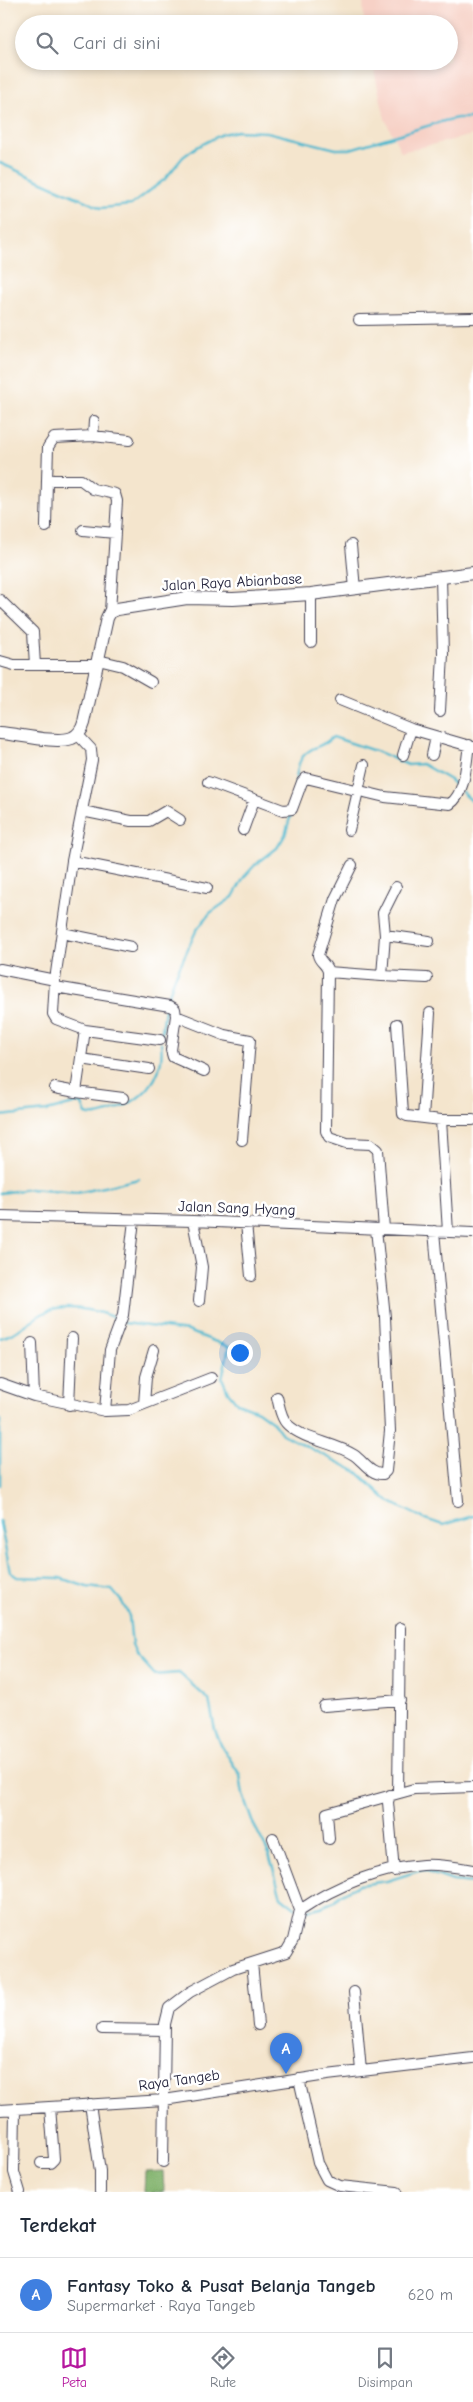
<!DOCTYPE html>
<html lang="id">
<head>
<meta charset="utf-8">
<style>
	:root { --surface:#fff; --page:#f2f2f3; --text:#1f2937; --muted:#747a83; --line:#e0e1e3; --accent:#b5179e }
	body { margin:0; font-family:"Comic Neue",sans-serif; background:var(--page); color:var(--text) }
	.you { position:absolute; left:239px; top:1352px; width:18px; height:18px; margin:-12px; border:4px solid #fff; border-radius:50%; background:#1a73e8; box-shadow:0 0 0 8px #1a73e833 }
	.badge { display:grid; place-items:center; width:32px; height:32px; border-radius:50%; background:var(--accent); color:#fff; font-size:16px; font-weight:700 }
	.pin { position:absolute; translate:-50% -41px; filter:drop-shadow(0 1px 2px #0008) }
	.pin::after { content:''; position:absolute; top:26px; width:18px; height:15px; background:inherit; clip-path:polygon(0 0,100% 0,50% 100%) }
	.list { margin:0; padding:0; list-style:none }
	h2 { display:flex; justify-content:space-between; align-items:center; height:65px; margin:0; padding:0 20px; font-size:21px }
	h2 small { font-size:16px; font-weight:400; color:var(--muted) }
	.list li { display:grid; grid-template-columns:32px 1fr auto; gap:15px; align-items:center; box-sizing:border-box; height:75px; padding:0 20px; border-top:1px solid var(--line) }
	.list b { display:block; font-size:19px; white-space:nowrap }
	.list p { margin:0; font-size:16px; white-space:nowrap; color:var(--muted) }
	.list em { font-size:16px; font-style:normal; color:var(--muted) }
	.icon { flex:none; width:28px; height:28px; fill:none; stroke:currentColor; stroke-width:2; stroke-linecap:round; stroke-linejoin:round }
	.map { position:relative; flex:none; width:473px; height:2192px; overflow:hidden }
	.search { position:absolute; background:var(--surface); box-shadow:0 2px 8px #0003; left:15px; right:15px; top:15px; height:55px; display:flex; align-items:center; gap:12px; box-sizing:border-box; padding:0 18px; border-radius:28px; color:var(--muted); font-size:19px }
	.sheet { height:140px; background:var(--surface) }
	nav { display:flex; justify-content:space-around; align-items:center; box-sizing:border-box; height:70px; border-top:1px solid var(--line); background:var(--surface); font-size:14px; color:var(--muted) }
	nav a { display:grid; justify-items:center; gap:2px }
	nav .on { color:var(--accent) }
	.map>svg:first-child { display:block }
	.built { fill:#f7d1c6 }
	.forest { fill:#82b36d; stroke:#526a54 }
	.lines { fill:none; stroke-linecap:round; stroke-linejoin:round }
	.stream { stroke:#51b9cf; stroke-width:2.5 }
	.minor-casing { stroke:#423f51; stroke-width:12 }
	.major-casing { stroke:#423f51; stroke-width:14 }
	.minor { stroke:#fff; stroke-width:10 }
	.major { stroke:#fff; stroke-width:12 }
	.labels { text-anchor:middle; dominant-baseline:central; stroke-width:5; stroke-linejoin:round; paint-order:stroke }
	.street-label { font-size:15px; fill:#22223b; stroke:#fff }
</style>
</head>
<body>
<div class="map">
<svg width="473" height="2192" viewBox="0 0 473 2192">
	<rect width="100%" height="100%" fill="#fff"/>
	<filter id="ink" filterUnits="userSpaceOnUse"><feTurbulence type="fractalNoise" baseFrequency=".02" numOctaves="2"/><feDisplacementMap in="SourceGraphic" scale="10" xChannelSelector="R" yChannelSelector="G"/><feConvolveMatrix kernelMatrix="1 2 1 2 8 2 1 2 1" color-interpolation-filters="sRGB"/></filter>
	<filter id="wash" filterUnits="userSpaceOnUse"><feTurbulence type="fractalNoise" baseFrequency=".0096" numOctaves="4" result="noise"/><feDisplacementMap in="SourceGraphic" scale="20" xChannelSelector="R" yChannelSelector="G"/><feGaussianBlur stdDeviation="1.12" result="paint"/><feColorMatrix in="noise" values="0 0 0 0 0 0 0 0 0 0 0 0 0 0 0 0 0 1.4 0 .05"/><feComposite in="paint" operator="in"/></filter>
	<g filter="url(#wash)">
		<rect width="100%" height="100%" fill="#f4e5cd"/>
		<path class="built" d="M363 0H473V135L401 152 385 119 372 61H449V24H364Z"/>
		<path class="forest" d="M163 2171 164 2192H144L145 2172Z"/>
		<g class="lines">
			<path class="stream" d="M0 163 101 208 131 205 165 179 183 157 195 148 222 134 237 131 267 132 336 149H350L444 121 457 118H473
				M295 788C297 775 296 759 309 751 318 745 322 747 333 737L381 753 408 765 422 764 450 780 458 788
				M462 792 473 802
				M166 1003 174 979 196 931 210 913 233 897 244 877 255 865 277 848 285 835 292 811
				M161 1038 165 1009
				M0 1116 47 1111 78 1103 82 1104 86 1114C94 1117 100 1114 109 1112 141 1102 166 1079 161 1043
				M0 1193 30 1189 77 1193 139 1179
				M124 1323 188 1331 229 1347 222 1378 228 1392 237 1403 258 1411 273 1422 282 1434 357 1472 388 1501 425 1519 443 1525 473 1516
				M0 1338C18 1334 28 1321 44 1313 65 1303 99 1310 119 1320
				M0 1420V1485
				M0 1521 10 1572 17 1577 60 1578 87 1587 112 1590 122 1602 129 1616 132 1645 136 1654 155 1675 179 1673 209 1700 215 1730 221 1745 240 1775 243 1795 252 1821 269 1854 281 1897 295 1908
				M308 1910 321 1907 335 1901 340 1895 359 1885 387 1881 422 1870 453 1881 473 1883"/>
		</g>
	</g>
	<g filter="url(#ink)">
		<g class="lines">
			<defs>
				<path id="minor" d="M359 320 473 318
					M93 436 94 421
					M47 480 48 447 54 438 93 436 129 440
					M46 527 47 480H81L93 489 115 494 117 501 110 612
					M83 530 115 533
					M351 545 355 589
					M311 594V642
					M0 600 33 632 35 665
					M98 660 123 666 151 682
					M0 661 14 665H96
					M340 700 411 729 473 747
					M440 711 443 654 441 577
					M78 735 91 749 92 760 72 861 55 980 53 1014 56 1019 85 1030 160 1040
					M403 755 411 729
					M432 755 436 737
					M208 782 283 810 292 809 302 782 306 778 385 797 450 804C466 793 466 762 469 745
					M82 811 131 821H149L166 811 180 820
					M243 830 254 800
					M349 830 364 765
					M72 861 207 888
					M62 933 131 947
					M385 935 383 913 396 887
					M0 969 55 980
					M328 972C327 964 319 962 318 955L335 899 352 865
					M382 976 427 978
					M55 987 170 1006 175 1009 176 1016 224 1035 250 1040 242 1140
					M176 1016 171 1050 173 1057 204 1071
					M397 1024 403 1114 407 1116 441 1120 448 1232
					M85 1030 76 1092 123 1098
					M81 1059 149 1069
					M55 1088 76 1092
					M423 1118 430 1013
					M441 1120H473
					M0 1216 193 1221 473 1233
					M193 1221 202 1267 199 1301
					M246 1223 251 1276
					M384 1229 378 1150 371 1144 347 1143 329 1137 326 1131 328 972 382 976 385 935 429 941
					M434 1231 458 1501
					M32 1343 34 1396
					M0 1384 34 1396 105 1411 110 1350 123 1315 134 1220
					M277 1397C279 1405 281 1419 288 1425 306 1441 334 1442 354 1455 363 1461 371 1475 383 1474L386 1471 390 1431 385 1317 376 1229
					M144 1404 146 1377 154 1350
					M69 1405 72 1338
					M105 1411 129 1410 211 1378
					M324 1706 400 1700
					M398 1793 400 1628
					M390 1795 388 1802 394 1871
					M273 1838 300 1910
					M329 1839 327 1813 414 1789 473 1787
					M252 1963 258 2025
					M354 1992 361 2071
					M102 2029 165 2030
					M299 2079 318 2163 327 2180 340 2186 397 2192
					M90 2104 100 2171V2192
					M15 2109 14 2172 20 2192
					M0 2110 164 2100 327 2075 473 2058
					M163 2162 165 2024 169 2008 190 1992 233 1969 286 1952 293 1940 300 1910C335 1886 380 1868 423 1865 440 1864 456 1867 473 1870
					M41 2163H50L54 2159 50 2107"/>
				<path id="major" d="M0 733C18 734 55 744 72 738 79 735 82 730 84 723L107 618 110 612 117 609 187 598 233 599 311 594 473 573"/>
			</defs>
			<use href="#minor" class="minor-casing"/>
			<use href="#major" class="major-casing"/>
			<use href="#minor" class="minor"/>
			<use href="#major" class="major"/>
		</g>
	</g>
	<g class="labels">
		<g class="street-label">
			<text transform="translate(232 582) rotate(-3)">Jalan Raya Abianbase</text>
			<text transform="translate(237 1208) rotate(2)">Jalan Sang Hyang</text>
			<text transform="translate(179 2080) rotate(-8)">Raya Tangeb</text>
		</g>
	</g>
</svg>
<div class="you"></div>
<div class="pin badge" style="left:286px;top:2074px;background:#3f7fe0">A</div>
<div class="search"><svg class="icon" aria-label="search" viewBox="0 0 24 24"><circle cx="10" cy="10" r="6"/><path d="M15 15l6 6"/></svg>Cari di sini</div>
</div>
<section class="sheet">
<h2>Terdekat<small></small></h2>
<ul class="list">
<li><span class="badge" style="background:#3f7fe0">A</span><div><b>Fantasy Toko &amp; Pusat Belanja Tangeb</b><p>Supermarket · Raya Tangeb</p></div><em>620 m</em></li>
</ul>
</section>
<nav>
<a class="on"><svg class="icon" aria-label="map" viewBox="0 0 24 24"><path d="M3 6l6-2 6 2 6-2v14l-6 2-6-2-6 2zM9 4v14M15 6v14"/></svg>Peta</a>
<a><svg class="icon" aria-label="directions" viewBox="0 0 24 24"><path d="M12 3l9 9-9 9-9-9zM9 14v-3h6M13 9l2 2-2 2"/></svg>Rute</a>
<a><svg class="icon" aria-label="saved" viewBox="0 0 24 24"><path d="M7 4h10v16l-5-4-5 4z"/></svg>Disimpan</a>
</nav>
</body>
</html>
